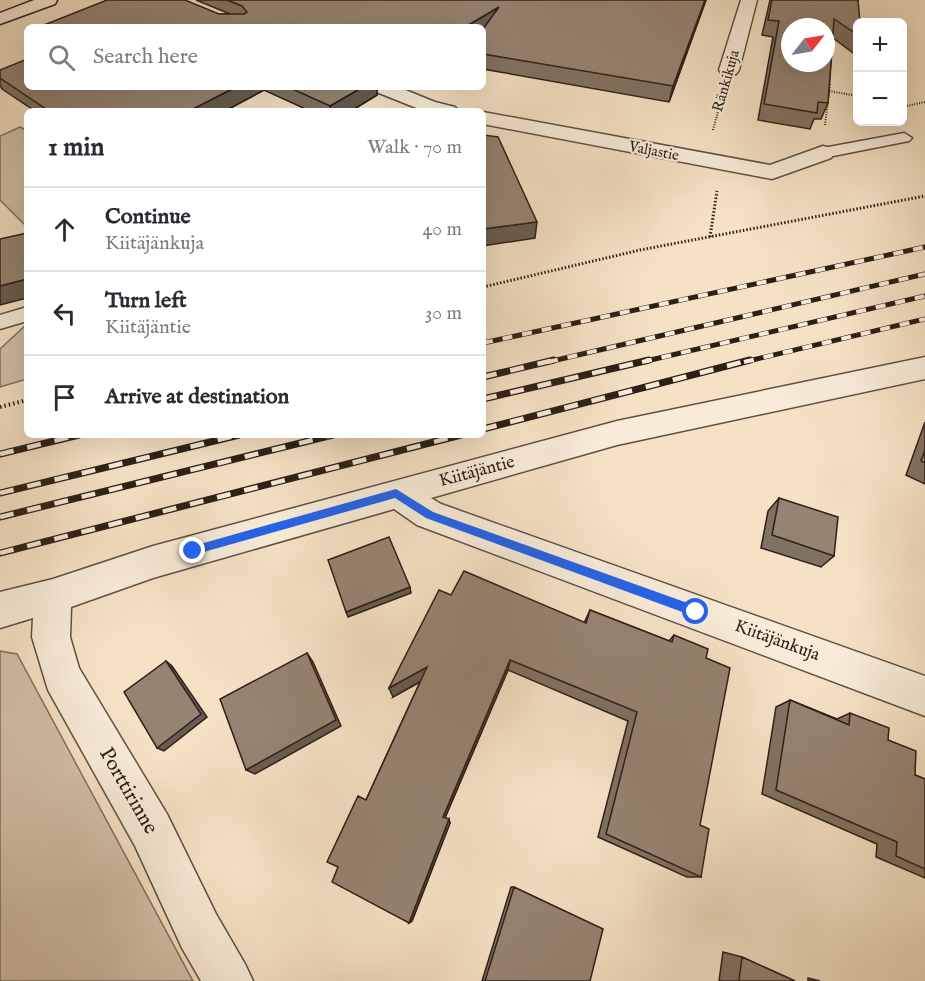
<!DOCTYPE html>
<html lang="en">
<head>
<meta charset="utf-8">
<style>
	:root { --surface:#fff; --page:#f2f2f3; --text:#2b2b33; --muted:#7c7c81; --line:#e1e1e2 }
	body { margin:0; font-family:"IM FELL English",serif; background:var(--page); color:var(--text) }
	.controls { position:absolute; right:18px; top:18px; display:grid; overflow:hidden; border-radius:9px; box-shadow:0 6px 24px #0002 }
	.controls button { width:54px; height:54px; display:grid; place-items:center; padding:0; border:0; border-bottom:2px solid var(--line); background:var(--surface); color:var(--text); font:30px sans-serif }
	.compass { position:absolute; left:781px; top:18px; width:54px; height:54px; border-radius:50%; background:var(--surface); box-shadow:0 6px 24px #0002; rotate:59deg }
	.stop { position:absolute; width:18px; height:18px; margin:-14px; border:4px solid #2563eb; border-radius:50%; background:#fff }
	.stop.end { background:#2563eb; border-color:#fff; box-shadow:0 2px 6px #0008 }
	.list { margin:0; padding:0; list-style:none }
	h2 { display:flex; justify-content:space-between; align-items:center; height:78px; margin:0; padding:0 24px; font-size:26px }
	h2 small { font-size:20px; font-weight:400; color:var(--muted) }
	.list li { display:grid; grid-template-columns:39px 1fr auto; gap:18px; align-items:center; box-sizing:border-box; height:84px; padding:0 24px; border-top:2px solid var(--line) }
	.list b { display:block; font-size:22px; white-space:nowrap }
	.list p { margin:0; font-size:20px; white-space:nowrap; color:var(--muted) }
	.list em { font-size:20px; font-style:normal; color:var(--muted) }
	.icon { flex:none; width:33px; height:33px; fill:none; stroke:currentColor; stroke-width:2; stroke-linecap:round; stroke-linejoin:round }
	.map { position:relative; flex:none; width:925px; height:981px; overflow:hidden }
	.search { position:absolute; background:var(--surface); box-shadow:0 6px 24px #0002; left:24px; top:24px; width:462px; height:66px; display:flex; align-items:center; gap:15px; box-sizing:border-box; padding:0 21px; border-radius:9px; color:var(--muted); font-size:22px }
	.panel { position:absolute; background:var(--surface); box-shadow:0 6px 24px #0002; left:24px; top:108px; width:462px; height:330px; border-radius:9px }
	.map>svg:first-child { display:block }
	.green { fill:#d3c1a8; stroke:#807060; stroke-width:1.5 }
	.lines { fill:none; stroke-linecap:round; stroke-linejoin:round }
	.lane-casing { stroke:#5e5043; stroke-width:3 }
	.street-casing { stroke:#5e5043; stroke-width:3 }
	.secondary-casing { stroke:#2c1f18; stroke-width:3 }
	.path-far2 { stroke:#2c1f18; stroke-width:2; stroke-dasharray:1 1.5; stroke-linecap:butt }
	.path-far1 { stroke:#2c1f18; stroke-width:3; stroke-dasharray:1.5 2; stroke-linecap:butt }
	.path { stroke:#2c1f18; stroke-width:4; stroke-dasharray:1.5 3; stroke-linecap:butt }
	.lane { fill:#f8ecd9; fill-rule:evenodd }
	.street { fill:#f8ecd9; fill-rule:evenodd }
	.secondary { fill:#f8ecd9; fill-rule:evenodd }
	.rail-far1-casing { stroke:#2c1f18; stroke-width:5 }
	.rail-casing { stroke:#2c1f18; stroke-width:7 }
	.rail-far1 { stroke:#f8ecd9; stroke-width:4; stroke-dasharray:10; stroke-linecap:butt }
	.rail { stroke:#f8ecd9; stroke-width:4.5; stroke-dasharray:14; stroke-linecap:butt }
	.wall { fill:#807262; stroke:#2c1f18; stroke-width:1.5 }
	.shaded-wall { fill:#685c50; stroke:#2c1f18; stroke-width:1.5 }
	.building { fill:#958472; stroke:#2c1f18; stroke-width:1.5; fill-rule:evenodd }
	.route { fill:#2563eb }
	.labels { text-anchor:middle; dominant-baseline:central; stroke-width:4.5; stroke-linejoin:round; paint-order:stroke }
	.far-street-label { font-size:15px; fill:#2c1f18; stroke:#f8ecd9 }
	.street-label { font-size:18px; fill:#2c1f18; stroke:#f8ecd9 }
	.near-street-label { font-size:21px; fill:#2c1f18; stroke:#f8ecd9 }
</style>
</head>
<body>
<div class="map">
<svg width="925" height="981" viewBox="0 0 925 981">
	<rect width="100%" height="100%" fill="#f5e2c5"/>
	<filter id="stains"><feTurbulence type="fractalNoise" baseFrequency=".00333" numOctaves="4"/><feColorMatrix values="0 0 0 0 .2 0 0 0 0 .09 0 0 0 0 .02 0 0 0 .5 -.17"/></filter>
	<radialGradient id="worn" r=".72"><stop offset=".6" stop-color="#630" stop-opacity="0"/><stop offset="1" stop-color="#630" stop-opacity=".3"/></radialGradient>
	<path class="green" d="M20 127 27 131V227L0 200V136Z
		M27 324V379L0 387V349Z
		M0 651 17 654 193 981H0Z"/>
	<g class="lines">
		<defs>
			<path id="lane" d="M904 133 912 138 909 141 823 158 815 153 823 148Z
				M27 307V321L0 329V315Z"/>
			<path id="street" d="M741 0H757L739 70 736 74H722L719 70Z
				M371 87H398L435 102 455 107 458 111H424L374 91Z
				M483 112 770 165 823 146 831 148 834 153 831 158 772 179 483 124Z
				M925 357V379L617 445 431 498 441 504 925 676V716L417 525 394 509 153 578 71 607 70 637 79 668 167 814 216 914 245 964 253 981H201L182 948 135 846 48 690 32 637 33 618 0 628V592L53 579 153 546 617 421Z"/>
			<path id="secondary" d="M34 0H57L55 4 0 24V13Z"/>
		</defs>
		<use href="#lane" class="lane-casing"/>
		<use href="#street" class="street-casing"/>
		<use href="#secondary" class="secondary-casing"/>
		<path class="path-far2" d="M829 91 858 96
			M902 107 925 102
			M825 125 830 84
			M713 130 722 97"/>
		<path class="path-far1" d="M710 237 717 191
			M483 287 640 250 925 196"/>
		<path class="path" d="M0 407 27 400"/>
		<use href="#lane" class="lane"/>
		<use href="#street" class="street"/>
		<use href="#secondary" class="secondary"/>
		<defs>
			<path id="rail-far1" d="M483 343 925 247
				M548 362 925 274
				M642 362 925 296
				M744 362 925 319"/>
			<path id="rail" d="M483 377 554 360
				M483 399 649 360
				M483 429 750 360
				M0 454 79 435
				M0 493 239 435
				M0 517 333 435
				M0 553 461 435"/>
		</defs>
		<use href="#rail-far1" class="rail-far1-casing"/>
		<use href="#rail" class="rail-casing"/>
		<use href="#rail-far1" class="rail-far1"/>
		<use href="#rail" class="rail"/>
	</g>
	<path class="wall" d="M196 0H706L669 102 483 69V27L219 14H230Z
		M770 0H858V44L853 53 833 38 828 103 821 119H814L810 129 758 120 773 37 762 35Z
		M0 70 27 87H377V95L351 111H310L264 90 225 111H35L2 89 0 85Z
		M925 422V484L906 475Z
		M779 498 834 556 821 567 761 548 768 511Z
		M451 595 584 623 590 610 669 641 674 635 706 658 700 825 701 877H687L598 837 628 721 508 670 445 818 450 823 412 921 409 923 338 867 366 800 420 682 393 697Z
		M790 700 837 719 850 713 888 740 915 775 925 779V878L876 857 877 844 762 794 776 707Z
		M511 887H514L590 981H482Z
		M723 952 742 957 795 981H719Z
		M808 978 820 981H808Z"/>
	<path class="shaded-wall" d="M705 0H706L669 102 673 86Z
		M499 7 483 31V27H465Z
		M236 87H263L264 90 225 111H189Z
		M363 87H377V95L351 111H331L330 106Z
		M537 222 535 238 483 246V229Z
		M27 279V298L0 305V286Z
		M410 587 411 593 348 617 346 612Z
		M307 653 313 662 341 726 255 774 246 770Z
		M510 660 508 670 444 820 443 817Z
		M166 661 172 666 207 717 164 751 157 748Z
		M427 667 428 677 393 697 389 688Z
		M449 819 450 823 412 921 409 923Z"/>
	<path class="building" d="M107 0H185L219 14H244L247 12 242 6 227 0H705L673 86 483 54V29L499 7 465 27H39Z
		M772 0H858L860 22H858V35L834 19 828 103 818 102 817 113 764 104 779 21 768 20ZM790 27H826V63H790Z
		M27 59V87H236L189 111H49L0 78V70Z
		M288 87H363L330 106Z
		M483 135 498 137 537 222 483 229Z
		M27 233V279L0 286V239Z
		M925 450V463L921 461Z
		M779 498 838 517 834 556 772 535Z
		M389 537 410 587 346 612 328 560Z
		M464 571 586 623 590 610 672 642 674 635 708 649 706 658 730 668 700 825 709 829 701 877 606 834 637 712 510 660 443 817 449 819 409 923 332 882 338 867 327 862 358 796 366 800 427 667 389 688 439 590 451 595Z
		M307 653 336 720 246 770 220 699Z
		M166 661 201 714 157 748 124 692Z
		M790 700 849 725 850 713 889 728 888 740 916 751 915 775 925 779V869L896 856 897 842 776 790Z
		M514 887 603 929 590 981H485Z
		M742 957 795 981H739Z"/>
	<path class="route" d="M396 489 433 512 696 606 702 612 696 617 426 518 395 498 193 555 188 551 193 546Z"/>
	<g class="labels">
		<g class="far-street-label">
			<text transform="translate(726 81) rotate(-74)">Ränkikuja</text>
			<text transform="translate(654 151) rotate(11)">Valjastie</text>
		</g>
		<g class="street-label">
			<text transform="translate(477 472) rotate(-15)">Kiitäjäntie</text>
			<text transform="translate(777 641) rotate(20)">Kiitäjänkuja</text>
		</g>
		<g class="near-street-label">
			<text transform="translate(128 791) rotate(60)">Porttirinne</text>
		</g>
	</g>
	<rect width="100%" height="100%" filter="url(#stains)"/>
	<rect width="100%" height="100%" fill="url(#worn)"/>
</svg>
<div class="controls">
<button>+</button>
<button>−</button>
</div>
<svg class="compass" viewBox="-18 -18 36 36"><path d="M0-13l5 13h-10z" fill="#e53935"/><path d="M0 13l5-13h-10z" fill="#7c7c81"/></svg>
<div class="stop" style="left:696px;top:612px"></div>
<div class="stop end" style="left:193px;top:551px"></div>
<div class="search"><svg class="icon" aria-label="search" viewBox="0 0 24 24"><circle cx="10" cy="10" r="6"/><path d="M15 15l6 6"/></svg>Search here</div>
<section class="panel">
<h2>1 min<small>Walk · 70 m</small></h2>
<ul class="list">
<li><svg class="icon" aria-label="ahead" viewBox="0 0 24 24"><path d="M12 20V5M6 11l6-6 6 6"/></svg><div><b>Continue</b><p>Kiitäjänkuja</p></div><em>40 m</em></li>
<li><svg class="icon" aria-label="left" viewBox="0 0 24 24"><path d="M17 20v-9H6M10 6l-5 5 5 5"/></svg><div><b>Turn left</b><p>Kiitäjäntie</p></div><em>30 m</em></li>
<li><svg class="icon" aria-label="arrive" viewBox="0 0 24 24"><path d="M6 21V4h12l-3 4 3 4H6"/></svg><div><b>Arrive at destination</b></div></li>
</ul>
</section>
</div>
</body>
</html>
